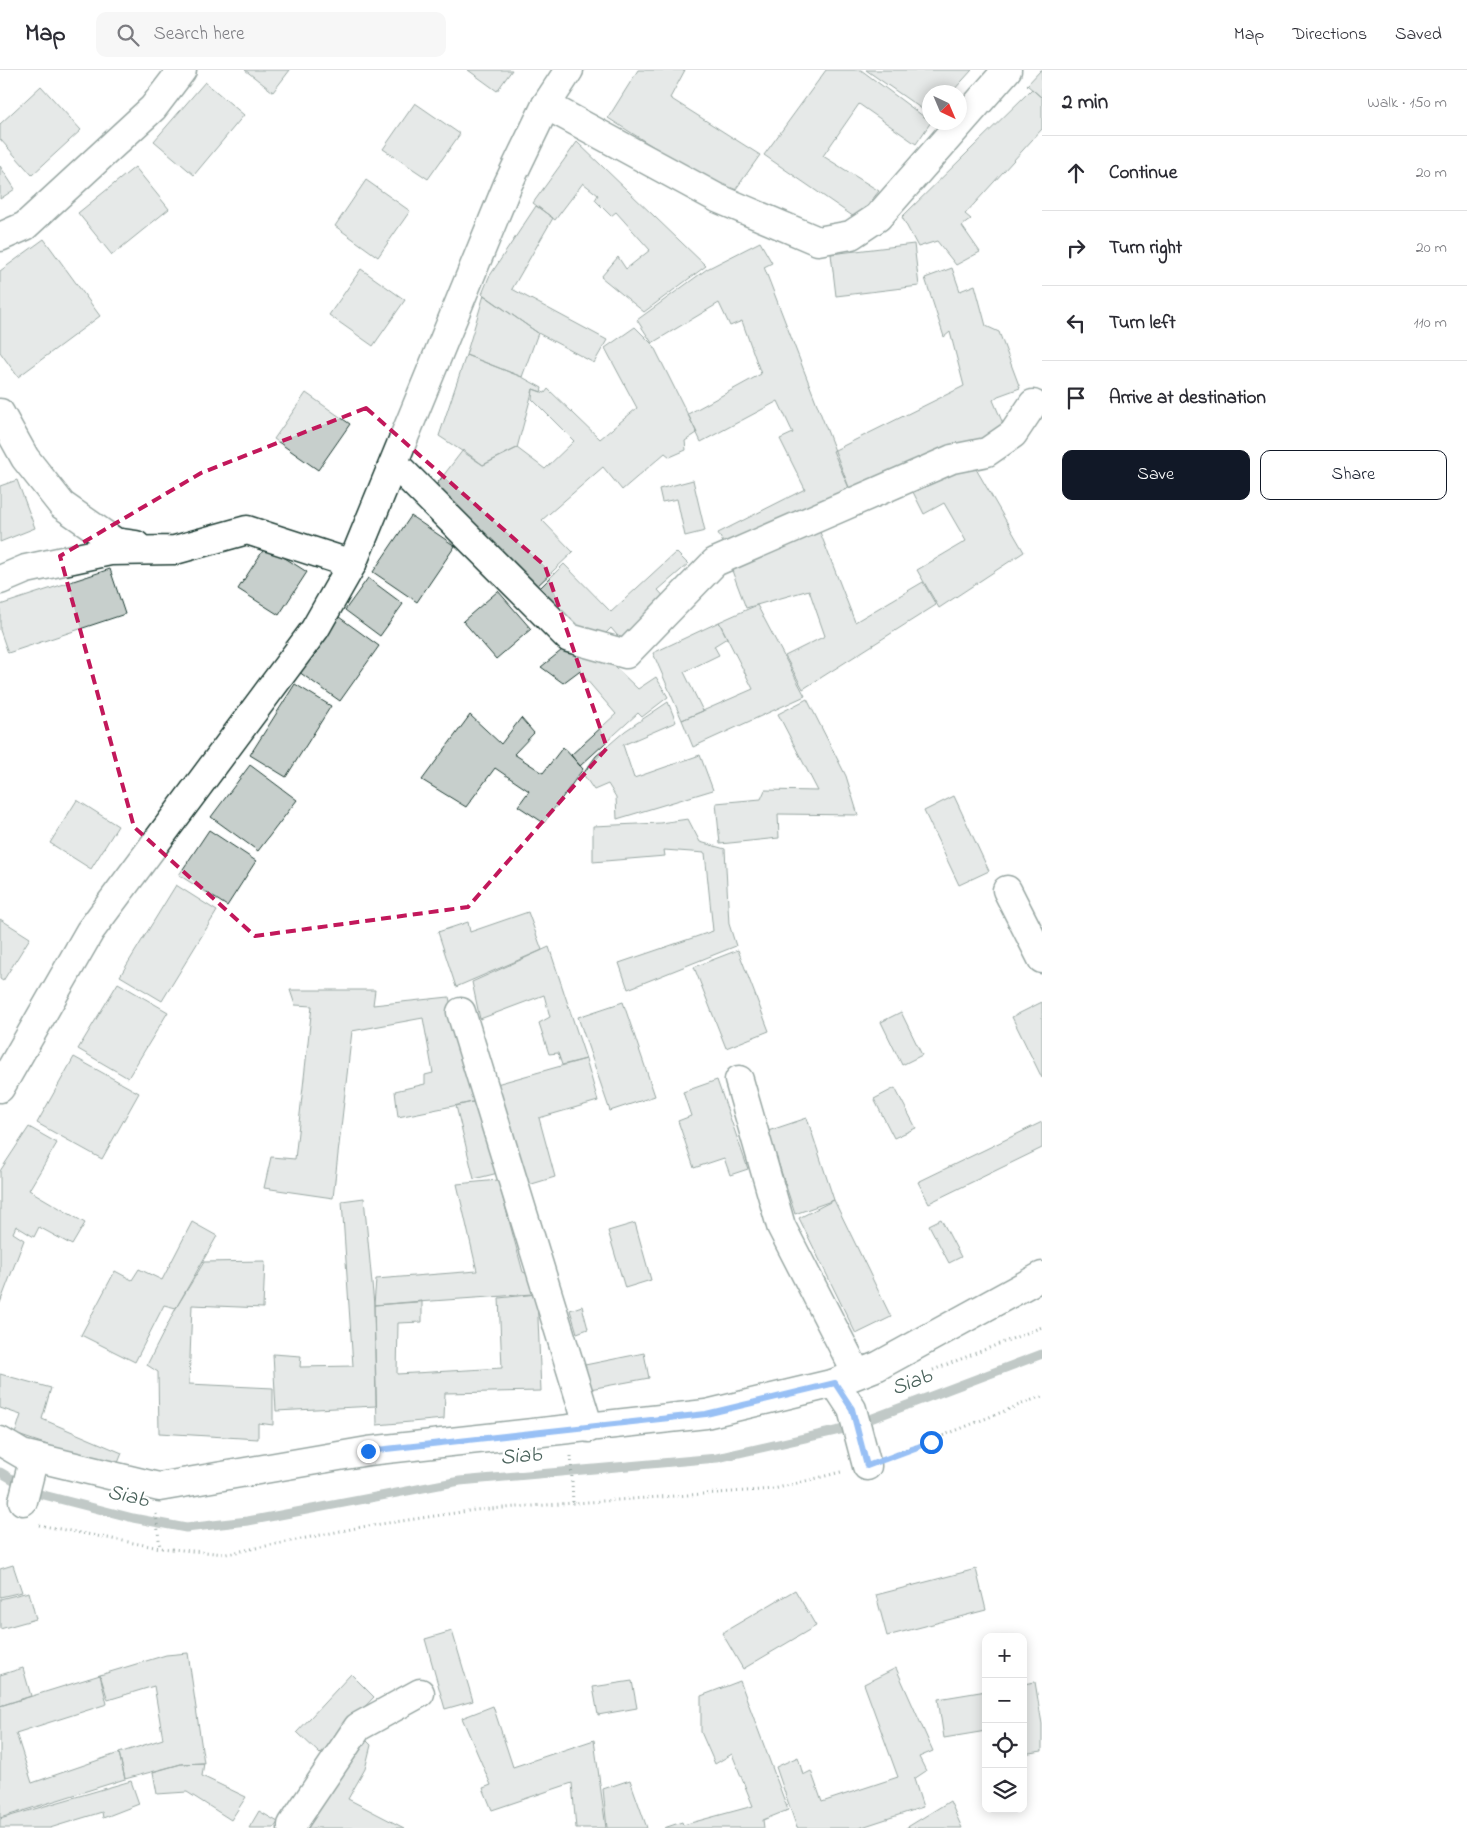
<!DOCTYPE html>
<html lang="en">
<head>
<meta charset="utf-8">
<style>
	:root { --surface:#fff; --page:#f7f7f7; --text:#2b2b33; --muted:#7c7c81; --line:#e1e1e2; --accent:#111827 }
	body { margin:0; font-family:"Indie Flower",sans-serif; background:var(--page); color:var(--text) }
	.controls { position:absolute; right:15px; bottom:15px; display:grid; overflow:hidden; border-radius:10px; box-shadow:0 2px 12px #0003 }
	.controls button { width:45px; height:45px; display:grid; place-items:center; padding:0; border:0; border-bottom:1px solid var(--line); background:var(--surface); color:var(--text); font:25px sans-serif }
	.compass { position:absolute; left:922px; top:15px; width:45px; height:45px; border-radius:50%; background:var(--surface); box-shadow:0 2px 12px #0003; rotate:136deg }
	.stop { position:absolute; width:15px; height:15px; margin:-11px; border:4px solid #1a73e8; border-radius:50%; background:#fff }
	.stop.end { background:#1a73e8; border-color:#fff; box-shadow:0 1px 5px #0008 }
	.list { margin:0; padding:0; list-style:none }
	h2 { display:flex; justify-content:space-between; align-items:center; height:65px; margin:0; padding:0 20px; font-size:21px }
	h2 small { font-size:16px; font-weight:400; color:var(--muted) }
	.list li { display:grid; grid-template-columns:32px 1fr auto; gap:15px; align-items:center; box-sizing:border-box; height:75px; padding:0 20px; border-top:1px solid var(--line) }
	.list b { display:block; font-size:19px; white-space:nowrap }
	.list em { font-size:16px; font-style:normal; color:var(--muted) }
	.actions { display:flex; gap:10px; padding:15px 20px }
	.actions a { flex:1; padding:11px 0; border:1px solid var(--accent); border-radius:10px; text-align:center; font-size:18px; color:var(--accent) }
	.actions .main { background:var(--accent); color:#fff }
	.icon { flex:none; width:28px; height:28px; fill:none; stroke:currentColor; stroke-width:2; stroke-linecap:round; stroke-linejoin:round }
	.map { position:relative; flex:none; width:1042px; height:1758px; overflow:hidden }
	header { display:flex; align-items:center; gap:30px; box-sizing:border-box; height:70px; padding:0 25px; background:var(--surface); border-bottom:1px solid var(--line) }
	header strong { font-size:24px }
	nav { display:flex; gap:28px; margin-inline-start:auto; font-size:18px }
	.search { width:350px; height:45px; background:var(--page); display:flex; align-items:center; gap:12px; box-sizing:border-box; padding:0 18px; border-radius:10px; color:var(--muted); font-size:19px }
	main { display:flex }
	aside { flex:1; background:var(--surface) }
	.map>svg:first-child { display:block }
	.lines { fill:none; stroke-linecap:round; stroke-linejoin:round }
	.stream { stroke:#758883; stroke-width:9 }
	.building { fill:#c7cfcc; stroke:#1f3d34 }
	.street-casing { stroke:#1f3d34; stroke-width:31 }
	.secondary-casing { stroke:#1f3d34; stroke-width:31 }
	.path { stroke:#1f3d34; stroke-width:3; stroke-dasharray:1 4; stroke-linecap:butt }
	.street { stroke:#fff; stroke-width:28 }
	.secondary { stroke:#fff; stroke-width:28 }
	.route { stroke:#1a73e8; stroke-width:6 }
	.marked { fill:none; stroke:#c2185b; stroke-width:4; stroke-dasharray:10 6; stroke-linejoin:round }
	.labels { text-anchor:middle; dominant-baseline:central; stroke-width:4.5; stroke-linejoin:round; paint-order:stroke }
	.water-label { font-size:22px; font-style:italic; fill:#4a625b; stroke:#fff }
</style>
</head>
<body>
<header>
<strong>Map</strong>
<div class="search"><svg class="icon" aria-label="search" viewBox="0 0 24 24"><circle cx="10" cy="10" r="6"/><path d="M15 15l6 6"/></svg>Search here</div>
<nav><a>Map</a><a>Directions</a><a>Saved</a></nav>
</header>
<main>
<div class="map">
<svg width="1042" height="1758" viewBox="0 0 1042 1758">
	<rect width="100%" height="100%" fill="#fff"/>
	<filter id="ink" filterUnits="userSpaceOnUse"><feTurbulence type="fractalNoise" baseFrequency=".02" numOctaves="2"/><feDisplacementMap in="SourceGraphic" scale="10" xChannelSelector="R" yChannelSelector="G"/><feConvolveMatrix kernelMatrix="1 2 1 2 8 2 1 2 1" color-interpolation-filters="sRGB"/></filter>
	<g filter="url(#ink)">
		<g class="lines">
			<path class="stream" d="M0 1402 36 1423 133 1448 186 1458 248 1451 460 1411 717 1388 844 1359 1042 1284"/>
		</g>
		<path class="building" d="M245 0H290L273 22Z
			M468 0H512L497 21Z
			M638 0H685L670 28 760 85 731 126 608 48Z
			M826 0H861L931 52 916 74 859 34 823 86 879 121 857 149 764 85Z
			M866 0H972L952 22H929V44Z
			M1041 0H1042V28L1027 15Z
			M205 12 244 45 194 105 154 71Z
			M41 16 81 60 32 105 0 69V54Z
			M1032 19 1042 28V59L965 144 971 149 962 156 980 182 956 195 937 171 918 177 902 147Z
			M415 33 460 64 428 109 383 79Z
			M577 72 706 196 644 242 601 207 618 187 626 199 650 180 616 142 611 146 595 130 598 125 583 113 555 150 533 133Z
			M0 96 15 119 0 129Z
			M135 97 169 139 112 185 78 143Z
			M366 110 410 141 378 187 335 156Z
			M536 136 553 148 512 219 607 270 594 293 538 263 482 224 489 207Z
			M44 169 100 246 18 307 0 282V201Z
			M760 172 772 193 764 197 852 425 726 478 718 463 805 419 780 369 793 363 778 331 701 372 688 344 761 304 742 251 730 256 719 233 652 273 637 250 707 199Z
			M914 174 919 216 836 226 831 184Z
			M952 198 960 221 975 215 986 256 999 262 1020 318 998 326 993 330 1004 356 972 378 852 425 833 381 964 316 950 262 944 267 925 208Z
			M361 199 405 230 373 276 329 245Z
			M484 225 538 263 522 307 466 285Z
			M635 257 653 275 697 363 685 371 686 380 670 387 665 383 622 420 603 397 542 450 573 482 534 519 433 419 463 380 483 395 517 378 545 399 574 371 532 329 533 319 545 323 548 319 600 369 637 338 605 278Z
			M466 285 522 307 542 318 541 322 533 319 517 378 483 395 439 366Z
			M306 323 350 354 318 400 274 369Z
			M972 392 1024 482 939 538 917 500 966 471 944 433 924 444 909 414Z
			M17 410 35 458 0 472V416Z
			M693 410 705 461 685 466 677 429 662 432 659 419Z
			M411 446 455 476 417 532 373 502Z
			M818 457 855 552 923 512 936 535 803 619 785 586 825 566 809 520 746 538 728 490Z
			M266 476 307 502 279 545 238 519Z
			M676 482 688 494 658 520 668 531 623 572 611 558 599 570 585 564 536 522 564 494 611 542Z
			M110 499 125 544 8 583 0 560V535Z
			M368 508 403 534 380 566 345 540Z
			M498 521 531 559 496 589 463 551Z
			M757 535 805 626 693 677 682 650 753 619 719 552Z
			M339 547 379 576 340 631 299 602Z
			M719 552 727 568 714 576 719 585 684 602 703 641 682 650 653 583Z
			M567 576 613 595 638 619 656 607 668 627 642 647 638 643 580 696 571 685 616 644 579 601 563 613 541 597Z
			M295 614 331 636 286 707 250 685Z
			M807 629 846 706 858 745 778 744 779 768 720 774 716 733 761 729 765 720 818 721 778 644Z
			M668 632 676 652 623 675 634 708 700 685 713 720 617 749 616 727 608 714 594 720 583 704 596 686 625 661Z
			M470 645 501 674 521 648 534 663 514 684 543 703 563 677 583 699 544 753 518 736 529 721 495 698 466 737 422 710Z
			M250 695 297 730 258 781 211 747Z
			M954 726 989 801 959 815 924 741Z
			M77 730 118 756 91 799 50 773Z
			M688 749 700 772 725 779 729 854 736 876 628 919 619 893 713 861 705 783 664 780 665 786 593 792V756L660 753Z
			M209 760 256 791 227 836 179 805Z
			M176 815 217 841 162 931 120 906Z
			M528 842 542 880 456 917 438 862 468 852 470 862Z
			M0 849 30 868 3 911 0 909Z
			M549 877 586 989 562 995 558 983 549 984 539 953 550 947 544 925 480 949 472 912Z
			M738 880 769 961 726 978 694 897Z
			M118 913 168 942 128 1008 78 979Z
			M290 920H375L373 935 449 927 467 1008 478 1031 398 1047 395 1021 425 1014V1005L433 1003 423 948 352 961 333 1128 264 1118 271 1087 295 1089 312 936 295 935Z
			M623 932 655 1026 610 1041 578 947Z
			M1042 932V1008L1012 947Z
			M901 942 922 985 902 995 881 952Z
			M74 987 139 1023 102 1089 37 1053Z
			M586 989 598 1031 539 1048 555 1107 522 1117 493 1015Z
			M717 1010 748 1099 730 1105 724 1088 694 1098 678 1051 691 1046 683 1022Z
			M895 1018 916 1058 894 1068 874 1029Z
			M484 1029 502 1102 474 1109 456 1036Z
			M807 1048 834 1130 795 1144 768 1061Z
			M1042 1052V1078L929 1133 918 1112Z
			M29 1057 57 1073 29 1120 85 1153 72 1175 39 1157 34 1167 16 1156 13 1163 24 1170 0 1233V1101Z
			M498 1110 523 1202 530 1205 533 1224 374 1235 376 1209 477 1201 457 1114Z
			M364 1128 374 1235 376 1336 276 1341 273 1284 301 1286 300 1297 353 1296 342 1131Z
			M834 1130 891 1247 856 1264 799 1148Z
			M941 1149 961 1187 949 1193 929 1155Z
			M192 1152 217 1166 176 1238 164 1235 135 1292 81 1265 115 1201 132 1210 139 1199 162 1210Z
			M635 1153 651 1210 625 1218 608 1161Z
			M265 1191 263 1238 192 1235 189 1314 273 1318V1355L258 1353V1369L159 1363 158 1302 147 1295 176 1238 204 1192Z
			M537 1224 541 1321 445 1323 444 1349 377 1355 374 1235 422 1231V1252L398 1253 397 1304 502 1298 499 1228Z
			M582 1236 588 1259 577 1263 570 1240Z
			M644 1283 649 1308 590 1319 585 1295Z
			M0 1304 51 1318 42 1349 122 1383 116 1398 15 1364 21 1345 0 1338Z
			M13 1495 22 1522 0 1527V1499Z
			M976 1499 986 1540 887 1566 876 1525Z
			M795 1520 816 1556 743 1599 722 1563Z
			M29 1522 36 1549 0 1559V1529Z
			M452 1561 473 1631 445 1639 425 1569Z
			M188 1583 204 1693 181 1694 125 1709 119 1683 163 1669 154 1616 108 1630 100 1605 166 1585Z
			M23 1598 31 1626 0 1636V1605Z
			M896 1598 933 1681 919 1687 926 1701 914 1709 923 1737 859 1758H797L776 1697 798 1687 803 1705 811 1701 822 1732 898 1707 864 1614Z
			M351 1604 374 1627 320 1684 297 1662Z
			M100 1605 107 1634 16 1663 32 1713 119 1683 125 1709 0 1748V1636Z
			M632 1611 637 1638 598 1645 593 1617Z
			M740 1611 788 1740 763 1750 764 1758H664L682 1752 683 1755 753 1736 732 1684 715 1694 701 1662V1626Z
			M1035 1612 1042 1654V1681L1023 1684V1614Z
			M986 1621V1661L944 1668 938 1629Z
			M493 1636 513 1697 594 1670 606 1758H576L572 1713 492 1740 483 1718 491 1715 462 1648Z
			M366 1670 371 1675 365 1699 348 1729 404 1758H305L335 1699Z
			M204 1693 202 1706 246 1727 231 1750 187 1722 157 1724 153 1702 181 1694Z
			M630 1710 647 1758H607L603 1719Z
			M131 1711 139 1734 103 1748 102 1742 50 1758H0V1749Z
			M950 1731 962 1758H906Z
			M259 1741 278 1752 274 1758H249Z"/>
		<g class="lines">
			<defs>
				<path id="street" d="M546 35 717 128 818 171 851 165 878 147 1007 0
					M0 167 25 156 153 38 182 0
					M0 343 25 388 62 435 115 472 136 475
					M394 393 569 568 626 584 715 492 952 389 987 382 1013 364 1033 334
					M0 510 26 499 110 481 175 480 247 460 352 494
					M1007 820 1042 889
					M461 942 589 1358
					M739 1010 781 1156 857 1304
					M835 1313 852 1339 867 1396
					M0 1371 22 1384 159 1417 368 1381 706 1344 835 1313 878 1296 1042 1206
					M23 1431 34 1387
					M292 1758V1755L358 1657 420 1623"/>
				<path id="secondary" d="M0 1018 90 861 315 559 352 494 508 114 546 35 569 0"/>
			</defs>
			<use href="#street" class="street-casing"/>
			<use href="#secondary" class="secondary-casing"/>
			<path class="path" d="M933 1300 1042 1257
				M571 1386 573 1434
				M892 1386 1042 1326
				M156 1444 160 1478
				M39 1455 160 1478 226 1484 361 1457 475 1440 774 1419 841 1402"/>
			<use href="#street" class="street"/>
			<use href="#secondary" class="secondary"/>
		</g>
	</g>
	<g class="lines" filter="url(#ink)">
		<path class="route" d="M368 1381 706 1344 835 1313 852 1339 867 1396 931 1372"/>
	</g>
	<path d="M0 0H1042V1758H0ZM366 338 545 496 607 678 468 837 255 866 134 757 60 486 201 403Z" fill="#fff" fill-opacity=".55" fill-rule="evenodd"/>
	<path class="marked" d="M366 338 545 496 607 678 468 837 255 866 134 757 60 486 201 403Z"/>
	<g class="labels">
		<g class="water-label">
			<text transform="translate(912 1313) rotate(-21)">Siab</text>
			<text transform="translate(521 1387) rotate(-5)">Siab</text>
			<text transform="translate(128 1427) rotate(13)">Siab</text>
		</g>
	</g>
</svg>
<div class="controls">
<button>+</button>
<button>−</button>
<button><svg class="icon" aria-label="locate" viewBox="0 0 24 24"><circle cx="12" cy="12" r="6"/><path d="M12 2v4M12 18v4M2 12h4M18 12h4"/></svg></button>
<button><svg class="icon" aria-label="layers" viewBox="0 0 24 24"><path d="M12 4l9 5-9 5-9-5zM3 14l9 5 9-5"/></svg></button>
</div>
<svg class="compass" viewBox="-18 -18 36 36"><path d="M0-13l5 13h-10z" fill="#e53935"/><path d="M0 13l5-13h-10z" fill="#7c7c81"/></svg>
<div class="stop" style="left:931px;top:1372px"></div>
<div class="stop end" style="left:368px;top:1381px"></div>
</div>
<aside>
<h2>2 min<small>Walk · 150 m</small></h2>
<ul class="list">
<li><svg class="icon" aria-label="ahead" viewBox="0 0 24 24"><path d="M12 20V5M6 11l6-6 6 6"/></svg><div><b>Continue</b></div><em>20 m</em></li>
<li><svg class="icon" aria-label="right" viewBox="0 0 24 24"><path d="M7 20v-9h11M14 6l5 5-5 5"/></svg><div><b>Turn right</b></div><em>20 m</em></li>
<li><svg class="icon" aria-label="left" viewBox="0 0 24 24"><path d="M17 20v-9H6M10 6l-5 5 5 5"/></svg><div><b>Turn left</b></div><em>110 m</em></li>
<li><svg class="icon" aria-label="arrive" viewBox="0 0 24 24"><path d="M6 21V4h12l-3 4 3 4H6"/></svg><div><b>Arrive at destination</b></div></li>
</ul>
<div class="actions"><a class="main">Save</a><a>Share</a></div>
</aside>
</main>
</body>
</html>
